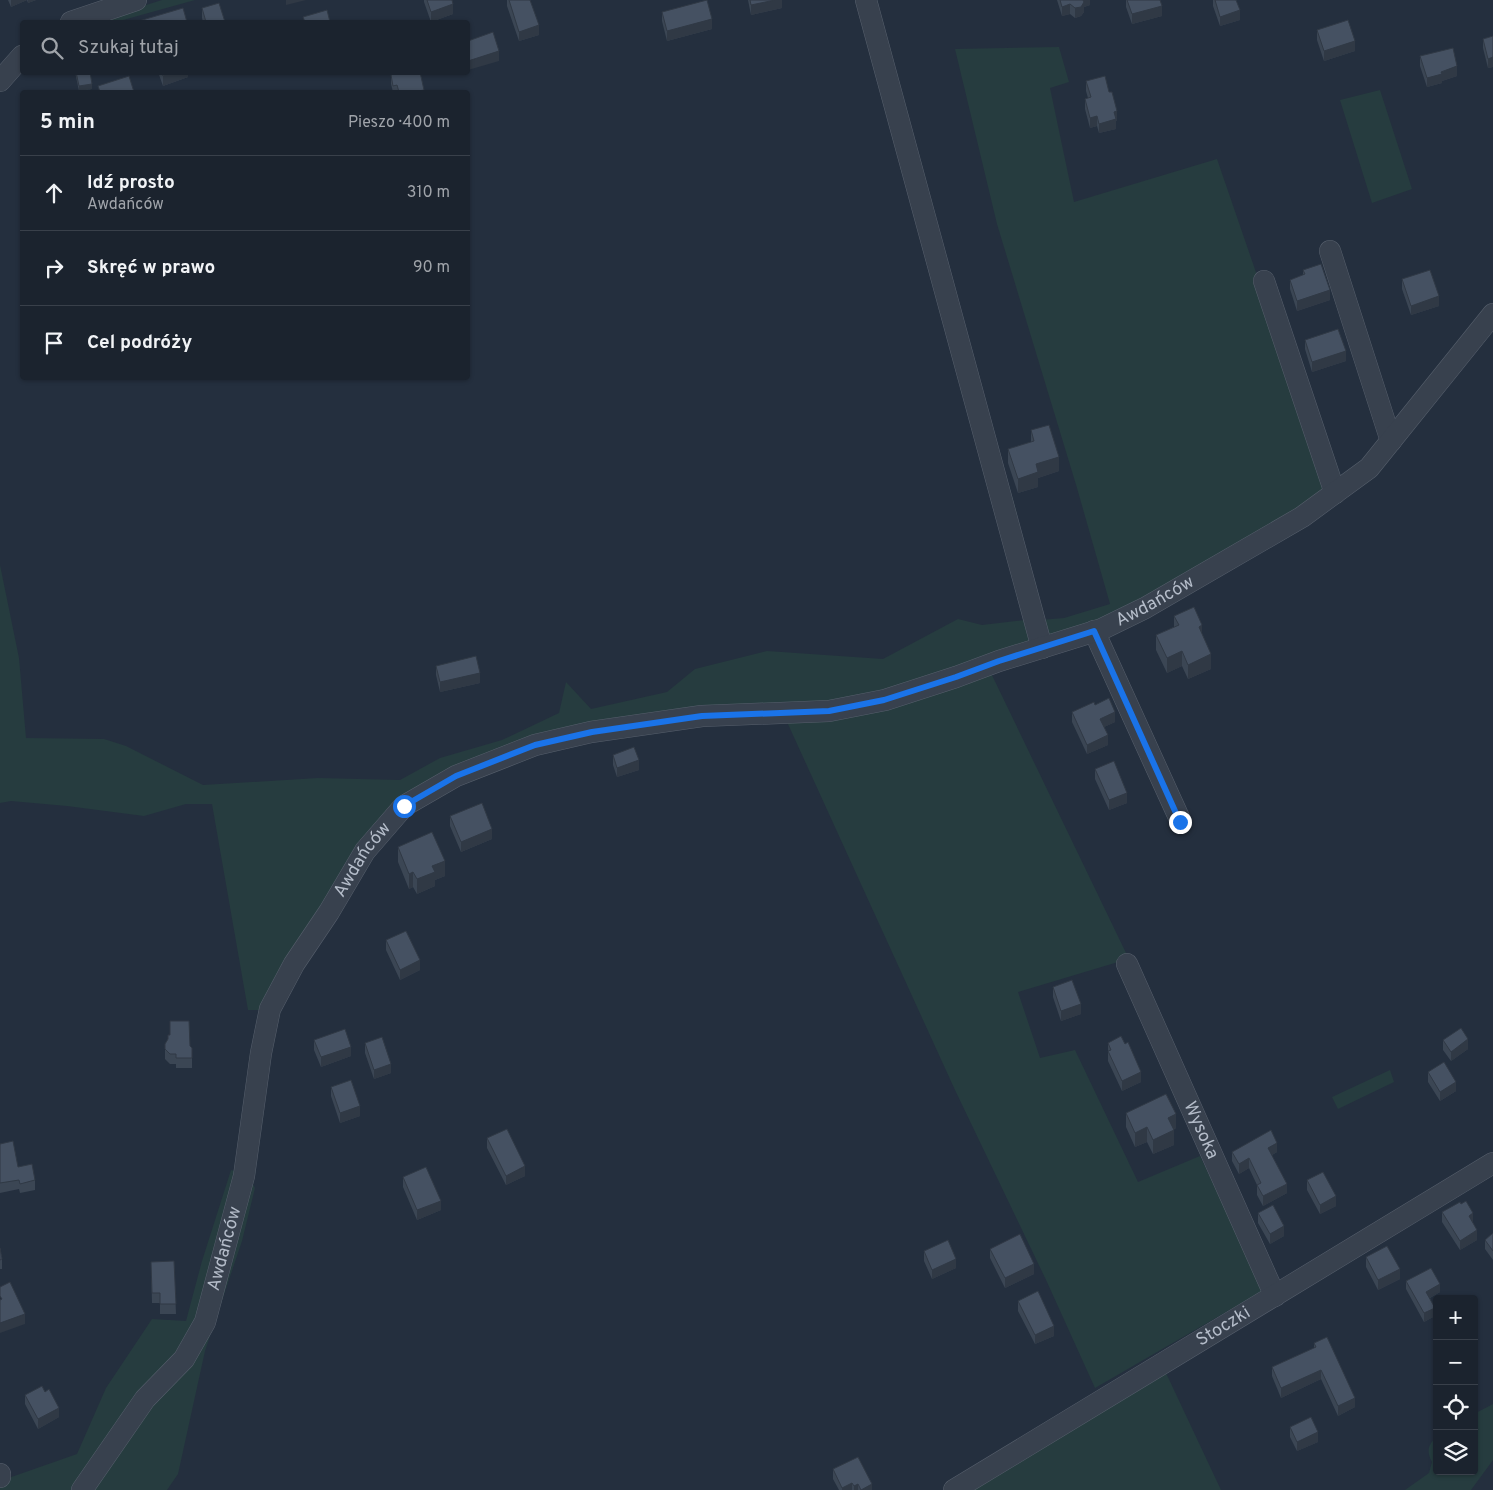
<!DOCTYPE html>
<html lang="pl">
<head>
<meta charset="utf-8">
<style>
	:root { --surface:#1b232e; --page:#242b36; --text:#f1f3f6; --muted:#a0a4aa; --line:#39404a }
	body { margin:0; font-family:Overpass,sans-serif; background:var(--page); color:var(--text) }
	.controls { position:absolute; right:15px; bottom:15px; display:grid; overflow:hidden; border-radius:5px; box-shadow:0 1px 4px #0004 }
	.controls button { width:45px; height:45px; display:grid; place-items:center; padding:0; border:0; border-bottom:1px solid var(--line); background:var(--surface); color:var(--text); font:25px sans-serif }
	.stop { position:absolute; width:15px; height:15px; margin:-11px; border:4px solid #1a73e8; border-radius:50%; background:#fff }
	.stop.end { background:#1a73e8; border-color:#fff; box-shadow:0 1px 5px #0008 }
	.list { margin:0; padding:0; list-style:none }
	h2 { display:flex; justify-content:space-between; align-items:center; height:65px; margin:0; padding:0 20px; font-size:21px }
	h2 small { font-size:16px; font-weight:400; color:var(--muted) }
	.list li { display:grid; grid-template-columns:32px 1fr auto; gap:15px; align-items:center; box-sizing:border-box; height:75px; padding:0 20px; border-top:1px solid var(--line) }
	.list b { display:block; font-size:19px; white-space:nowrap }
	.list p { margin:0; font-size:16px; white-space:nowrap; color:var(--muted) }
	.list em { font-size:16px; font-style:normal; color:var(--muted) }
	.icon { flex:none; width:28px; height:28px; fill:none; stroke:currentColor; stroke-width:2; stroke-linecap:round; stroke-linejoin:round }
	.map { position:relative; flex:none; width:1493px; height:1490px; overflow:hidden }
	.search { position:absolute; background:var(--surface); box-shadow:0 1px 4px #0004; left:20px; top:20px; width:450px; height:55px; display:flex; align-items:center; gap:12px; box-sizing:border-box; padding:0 18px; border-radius:5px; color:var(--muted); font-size:19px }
	.panel { position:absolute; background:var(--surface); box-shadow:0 1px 4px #0004; left:20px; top:90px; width:450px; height:290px; border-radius:5px }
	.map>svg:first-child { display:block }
	.green { fill:#263c3f }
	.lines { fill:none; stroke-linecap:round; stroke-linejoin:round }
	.minor-casing { stroke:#565f6c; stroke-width:22 }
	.minor { stroke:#38414e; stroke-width:21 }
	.wall { fill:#3b4654 }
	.shaded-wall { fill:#303945 }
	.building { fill:#455162; stroke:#303945 }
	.route { stroke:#1a73e8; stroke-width:6 }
	.labels { text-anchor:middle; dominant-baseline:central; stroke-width:4.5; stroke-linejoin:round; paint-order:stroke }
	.street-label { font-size:18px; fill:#b4bcc9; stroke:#1d2633 }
</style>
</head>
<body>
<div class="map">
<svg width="1493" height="1490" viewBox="0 0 1493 1490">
	<rect width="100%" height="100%" fill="#242f3e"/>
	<path class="green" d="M162 0H195L116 22H96L121 13Z
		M1059 47 1069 82 1050 88 1074 202 1217 159 1335 502 1308 525 989 669 1127 955 1118 962 1018 992 1040 1058 1075 1050 1138 1182 1200 1156 1264 1290 1095 1388 1047 1282 955 1090 782 711 632 721 396 800 266 1010H248L212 804H186L144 816 67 806 11 801 0 803V565L19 658 26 738 104 739 126 746 203 785 318 778 400 780 440 758 502 740 559 713 566 682 591 709 667 692 695 669 767 651 883 659 958 619 982 625 1025 620 970 354 1016 510 1040 620 1064 618 1110 604 1077 488 997 224 955 49Z
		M1380 90 1412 189 1372 203 1340 100Z
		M1390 1070 1394 1082 1338 1109 1332 1097Z
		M231 1170 238 1172 201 1318 185 1348 72 1490H0V1481L77 1454 106 1388 152 1319 186 1321 202 1261Z
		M249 1177 255 1188 242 1241 205 1351 178 1474 167 1490H86L153 1401 191 1365Z
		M1166 1373 1221 1490H967Z
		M1493 1404V1460L1471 1490H1405L1429 1473 1432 1462C1426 1451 1428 1445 1437 1436V1471H1474V1414Z"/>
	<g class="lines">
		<defs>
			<g id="minor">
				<path d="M866 0 1042 648"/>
				<path d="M71 22 136 0"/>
				<path d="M0 81 22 56"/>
				<path d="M1330 251 1391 441"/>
				<path d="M1264 281 1335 493"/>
				<path d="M1094 631 1181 822"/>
				<path id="s1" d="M1127 964 1275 1296"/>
				<path d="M0 1474V1477"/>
				<path id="s2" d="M82 1490 145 1399 184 1359 205 1322 244 1176 261 1053 270 1009 294 964 329 912 365 851 404 806 456 776 535 745 591 732 702 716 829 711 885 700 956 677 999 661 1102 629 1145 608 1302 517 1369 468 1493 314"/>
				<path id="s3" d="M954 1490 1493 1163"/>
			</g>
		</defs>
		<use href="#minor" class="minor-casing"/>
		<use href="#minor" class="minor"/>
	</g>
	<path class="wall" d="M8 0H36L28 3 27 0 11 7Z
		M424 0H452L453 14 431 22 424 2Z
		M507 0H530L539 35 519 41 507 6Z
		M748 0H782V8L751 15Z
		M1057 0H1090V5L1084 7V12L1081 16 1075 18 1070 14 1062 16Z
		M1126 0H1160L1162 16 1132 24 1126 7Z
		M1213 0H1236L1240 20 1220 26 1213 6Z
		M202 8 225 22H203L202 18Z
		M662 12 712 29 667 41 662 21Z
		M1317 30 1355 51 1324 61 1317 40Z
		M1493 36V67L1488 68 1483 48V39Z
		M1420 56 1457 76 1442 81V83L1427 87 1420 66Z
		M75 72H90L92 89 79 91Z
		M158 72H188V77L163 86Z
		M391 75 424 92H393L391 84Z
		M1086 81 1117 120 1116 121V129L1099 133 1097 126 1090 128 1085 109V99L1088 98 1086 91Z
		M1303 270 1330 300 1297 311 1290 289V280L1303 275Z
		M1402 279 1439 306 1411 315 1402 289Z
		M1305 340 1346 361 1312 372 1305 349Z
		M1031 430 1059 471 1038 478V487L1018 493 1008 463V449L1031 442Z
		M1174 616 1202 634 1211 669 1188 679 1182 666 1167 673 1156 650V635L1174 627Z
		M436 666 480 683 440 692 436 675Z
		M1095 705 1115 722 1104 727 1108 745 1087 754 1072 722V712Z
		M613 755 639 770 617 777 613 765Z
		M1095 769 1127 803 1109 810 1095 779Z
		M450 816 492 839 461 852 450 826Z
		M398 847 445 876 435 880V886L417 894 413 887 409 889 398 862Z
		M386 940 420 970 400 980 386 950Z
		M1053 987 1081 1014 1061 1021 1053 997Z
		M314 1040 351 1056 321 1067 314 1050Z
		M1443 1040 1468 1049 1451 1061 1443 1050Z
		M365 1043 391 1073 374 1079 365 1053Z
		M1108 1043 1125 1044 1141 1082 1122 1091 1108 1061Z
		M165 1044 190 1046 192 1048V1068H176V1064H170L165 1059Z
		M1428 1072 1456 1091 1440 1101 1428 1082Z
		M331 1087 360 1116 340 1123 331 1096Z
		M1126 1113 1176 1128 1173 1130 1174 1145 1153 1154 1147 1142 1135 1147 1126 1127Z
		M487 1138 525 1176 506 1185 487 1148Z
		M0 1144 18 1167 35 1180V1190L20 1193 19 1189 0 1193Z
		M1232 1152H1277L1272 1155 1287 1193 1263 1206 1257 1195V1185L1249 1168 1239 1174 1232 1161Z
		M403 1177 441 1210 417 1220 403 1187Z
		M1307 1180 1336 1206 1320 1214 1307 1190Z
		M1442 1212 1473 1223 1477 1240 1460 1250 1442 1222Z
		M1258 1213 1284 1236 1270 1244 1258 1223Z
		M1493 1233V1260L1485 1249V1240Z
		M0 1248 2 1259V1269H0Z
		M990 1249 1034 1274 1005 1288 990 1258Z
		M924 1251 956 1268 932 1279 924 1261Z
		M1366 1257 1400 1279 1378 1290 1366 1267Z
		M174 1261 176 1314H160V1303H152L151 1262Z
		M1406 1281 1440 1292 1430 1298 1435 1316 1424 1322 1406 1289Z
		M1018 1301 1054 1336 1035 1344 1018 1311Z
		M1314 1343 1355 1407 1338 1416 1321 1379 1281 1398 1272 1376V1367L1314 1348Z
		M25 1395 59 1417 38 1429 25 1404Z
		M1290 1427 1318 1442 1297 1451 1290 1437Z
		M833 1469 872 1490H839L833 1479Z"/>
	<path class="shaded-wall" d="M11 0H27L11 7Z
		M28 0H36L28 3Z
		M286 0H306L286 5Z
		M775 0H782V8L751 15V5Z
		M1082 0H1090V5L1084 7V12L1081 16 1075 18V8Z
		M453 4V14L431 22V12Z
		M1070 4V14L1062 16V7Z
		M1162 6V16L1132 24V14Z
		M1240 10V20L1220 26V17Z
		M712 19V29L667 41V31Z
		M539 25V35L519 41V32Z
		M1355 41V51L1324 61V51Z
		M499 51V61L468 70V61Z
		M1493 57V67L1488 68V59Z
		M1457 66V76L1442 81V83L1427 87V78Z
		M174 72H188V77L163 86V76Z
		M92 84V89L79 91V86Z
		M424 90V92H413Z
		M1117 111V120L1116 121V129L1099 133V124L1114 112Z
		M1097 116V126L1090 128V118Z
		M1330 290V300L1297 311V301Z
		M1439 296V306L1411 315V306Z
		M1346 351V361L1312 372V362Z
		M1059 457V471L1038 478V487L1018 493V479L1036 464Z
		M1202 625V640L1199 627Z
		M1182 651V666L1167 673V658Z
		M1211 654V669L1188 679V665Z
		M480 673V683L440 692V682Z
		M1115 712V722L1100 729V719Z
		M1108 735V745L1087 754V745Z
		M639 760V770L617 777V768Z
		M1127 793V803L1109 810V800Z
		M492 829V839L461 852V842Z
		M445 861V876L435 880V886L417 894V879L432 866Z
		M413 872V887L409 889V874Z
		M420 960V970L400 980V970Z
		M1081 1004V1014L1061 1021V1011Z
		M1468 1039V1049L1451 1061V1052Z
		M351 1047V1056L321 1067V1057Z
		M391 1064V1073L374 1079V1070Z
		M1141 1072V1082L1122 1091V1081Z
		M1456 1082V1091L1440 1101V1092Z
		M360 1106V1116L340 1123V1113Z
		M1176 1114V1128L1168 1132V1118Z
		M1147 1127V1142L1135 1147V1133Z
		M1174 1130V1145L1153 1154V1140Z
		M1277 1143V1152L1268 1157V1148Z
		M1249 1158V1168L1239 1174V1164Z
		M525 1166V1176L506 1185V1176Z
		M1287 1184V1193L1263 1206V1196Z
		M1336 1196V1206L1320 1214V1205Z
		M441 1201V1210L417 1220V1210Z
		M1473 1213V1223L1469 1216Z
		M1284 1226V1236L1270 1244V1234Z
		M1477 1230V1240L1460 1250V1241Z
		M956 1259V1268L932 1279V1270Z
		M1034 1264V1274L1005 1288V1278Z
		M1400 1269V1279L1378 1290V1280Z
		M1440 1284V1292L1426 1300V1292Z
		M1435 1308V1316L1424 1322V1313Z
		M25 1314V1324L0 1333V1323Z
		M1054 1326V1336L1035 1344V1335Z
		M1321 1370V1379L1281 1398V1388Z
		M1355 1398V1407L1338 1416V1406Z
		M59 1408V1417L38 1429V1419Z
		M1318 1432V1442L1297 1451V1442Z
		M852 1483V1490H842V1488Z
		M858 1484V1490H854V1486Z
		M872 1484V1490H861Z"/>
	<path class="building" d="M427 0H452L453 4 431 12Z
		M509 0H530L539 25 519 32Z
		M707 0 712 19 667 31 662 12Z
		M750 0H775L751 5Z
		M1060 0H1083L1084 2 1081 7 1075 8 1070 4 1062 7Z
		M1127 0H1160L1162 6 1132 14Z
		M1215 0H1236L1240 10 1220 17Z
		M219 3 225 22H206L202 8Z
		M183 8 187 22H140L139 21Z
		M327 10 330 22H305L303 17Z
		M1348 20 1355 41 1324 51 1317 30Z
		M493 32 499 51 468 61V41Z
		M1493 36V57L1488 59 1483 39Z
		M1453 48 1457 66 1441 72 1442 74 1427 78 1420 56Z
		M76 72H90L92 84 79 86Z
		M161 72H174L163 76Z
		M399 72H420L424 90 413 92H399L397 85 393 86 391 75Z
		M129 76 134 92H100L98 86Z
		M1105 76 1109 92H1112L1117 111 1114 112 1116 119 1099 124 1097 116 1090 118 1085 99 1091 97 1086 81Z
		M1321 264 1330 290 1297 301 1290 280 1305 274 1303 270Z
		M1430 270 1439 296 1411 306 1402 279Z
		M1338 329 1346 351 1312 362 1305 340Z
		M1049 425 1059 457 1036 464 1038 472 1018 479 1008 449 1034 441 1031 430Z
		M1194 607 1202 625 1199 627 1211 654 1188 665 1182 651 1167 658 1156 635 1179 625 1174 616Z
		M476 656 480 673 440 682 436 666Z
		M1109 698 1115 712 1100 719 1108 735 1087 745 1072 712 1094 702 1095 705Z
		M634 747 639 760 617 768 613 755Z
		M1114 761 1127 793 1109 800 1095 769Z
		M482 803 492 829 461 842 450 816Z
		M432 832 445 861 432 866 435 872 417 879 413 872 409 874 398 847Z
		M406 931 420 960 400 970 386 940Z
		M1072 980 1081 1004 1061 1011 1053 987Z
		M170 1021H189L190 1046 192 1048V1058H176V1054H170L165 1049V1044L168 1039V1035H170Z
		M1461 1028 1468 1039 1451 1052 1443 1040Z
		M345 1029 351 1047 321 1057 314 1040Z
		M1121 1036 1125 1044 1128 1042 1141 1072 1122 1081 1108 1051 1111 1050 1108 1043Z
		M382 1037 391 1064 374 1070 365 1043Z
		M1444 1062 1456 1082 1440 1092 1428 1072Z
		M351 1080 360 1106 340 1113 331 1087Z
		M1166 1094 1176 1114 1168 1118 1174 1130 1153 1140 1147 1127 1135 1133 1126 1113Z
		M507 1129 525 1166 506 1176 487 1138Z
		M1271 1130 1277 1143 1268 1148 1287 1184 1263 1196 1257 1185 1261 1183 1249 1158 1239 1164 1232 1152Z
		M13 1141 18 1167 32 1164 35 1180 20 1184 19 1180 0 1183V1144Z
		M426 1167 441 1201 417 1210 403 1177Z
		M1323 1172 1336 1196 1320 1205 1307 1180Z
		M1466 1201 1473 1213 1469 1216 1477 1230 1460 1241 1442 1212 1460 1202 1461 1204Z
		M1273 1205 1284 1226 1270 1234 1258 1213Z
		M1493 1233V1251L1485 1240Z
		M1020 1234 1034 1264 1005 1278 990 1249Z
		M948 1240 956 1259 932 1270 924 1251Z
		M1387 1246 1400 1269 1378 1280 1366 1257Z
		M0 1248 2 1259 0 1260Z
		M174 1261 176 1304H160V1293H152L151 1262Z
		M1431 1268 1440 1284 1426 1292 1435 1308 1424 1313 1406 1281Z
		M10 1282 25 1314 0 1323V1300L2 1299 0 1296V1287Z
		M1038 1291 1054 1326 1035 1335 1018 1301Z
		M1327 1337 1355 1398 1338 1406 1321 1370 1281 1388 1272 1367 1316 1347 1314 1343Z
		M42 1386 45 1392 49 1389 59 1408 38 1419 25 1395Z
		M1311 1417 1318 1432 1297 1442 1290 1427Z
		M858 1457 872 1484 861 1490 858 1484 854 1486 852 1483 842 1488 833 1469Z"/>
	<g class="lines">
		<path class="route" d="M404 806 456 776 535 745 592 732 702 716 829 711 884 700 956 677 999 661 1094 631 1180 822"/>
	</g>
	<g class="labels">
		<g class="street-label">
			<text stroke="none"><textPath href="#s2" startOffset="1560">Awdańców</textPath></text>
			<text stroke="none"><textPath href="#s2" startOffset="705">Awdańców</textPath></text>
			<text stroke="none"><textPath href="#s1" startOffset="182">Wysoka</textPath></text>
			<text stroke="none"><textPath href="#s2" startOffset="285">Awdańców</textPath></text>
			<text stroke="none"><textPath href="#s3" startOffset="315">Stoczki</textPath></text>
		</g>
	</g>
</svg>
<div class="controls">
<button>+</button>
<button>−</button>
<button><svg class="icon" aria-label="locate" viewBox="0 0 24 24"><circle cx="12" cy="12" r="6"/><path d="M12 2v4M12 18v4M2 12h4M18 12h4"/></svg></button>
<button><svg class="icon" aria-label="layers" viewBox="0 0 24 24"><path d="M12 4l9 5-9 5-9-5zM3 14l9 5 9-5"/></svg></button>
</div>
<div class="stop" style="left:404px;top:806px"></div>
<div class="stop end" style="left:1180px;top:822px"></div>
<div class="search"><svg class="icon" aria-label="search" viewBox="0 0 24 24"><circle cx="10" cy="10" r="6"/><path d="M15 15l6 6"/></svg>Szukaj tutaj</div>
<section class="panel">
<h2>5 min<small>Pieszo · 400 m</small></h2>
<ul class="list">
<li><svg class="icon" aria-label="ahead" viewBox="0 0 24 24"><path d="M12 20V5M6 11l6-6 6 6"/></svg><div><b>Idź prosto</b><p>Awdańców</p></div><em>310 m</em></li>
<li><svg class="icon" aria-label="right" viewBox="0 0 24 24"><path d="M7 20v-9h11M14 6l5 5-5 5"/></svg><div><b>Skręć w prawo</b></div><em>90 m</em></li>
<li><svg class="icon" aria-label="arrive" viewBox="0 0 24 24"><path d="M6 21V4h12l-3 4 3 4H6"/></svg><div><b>Cel podróży</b></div></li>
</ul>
</section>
</div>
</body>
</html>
